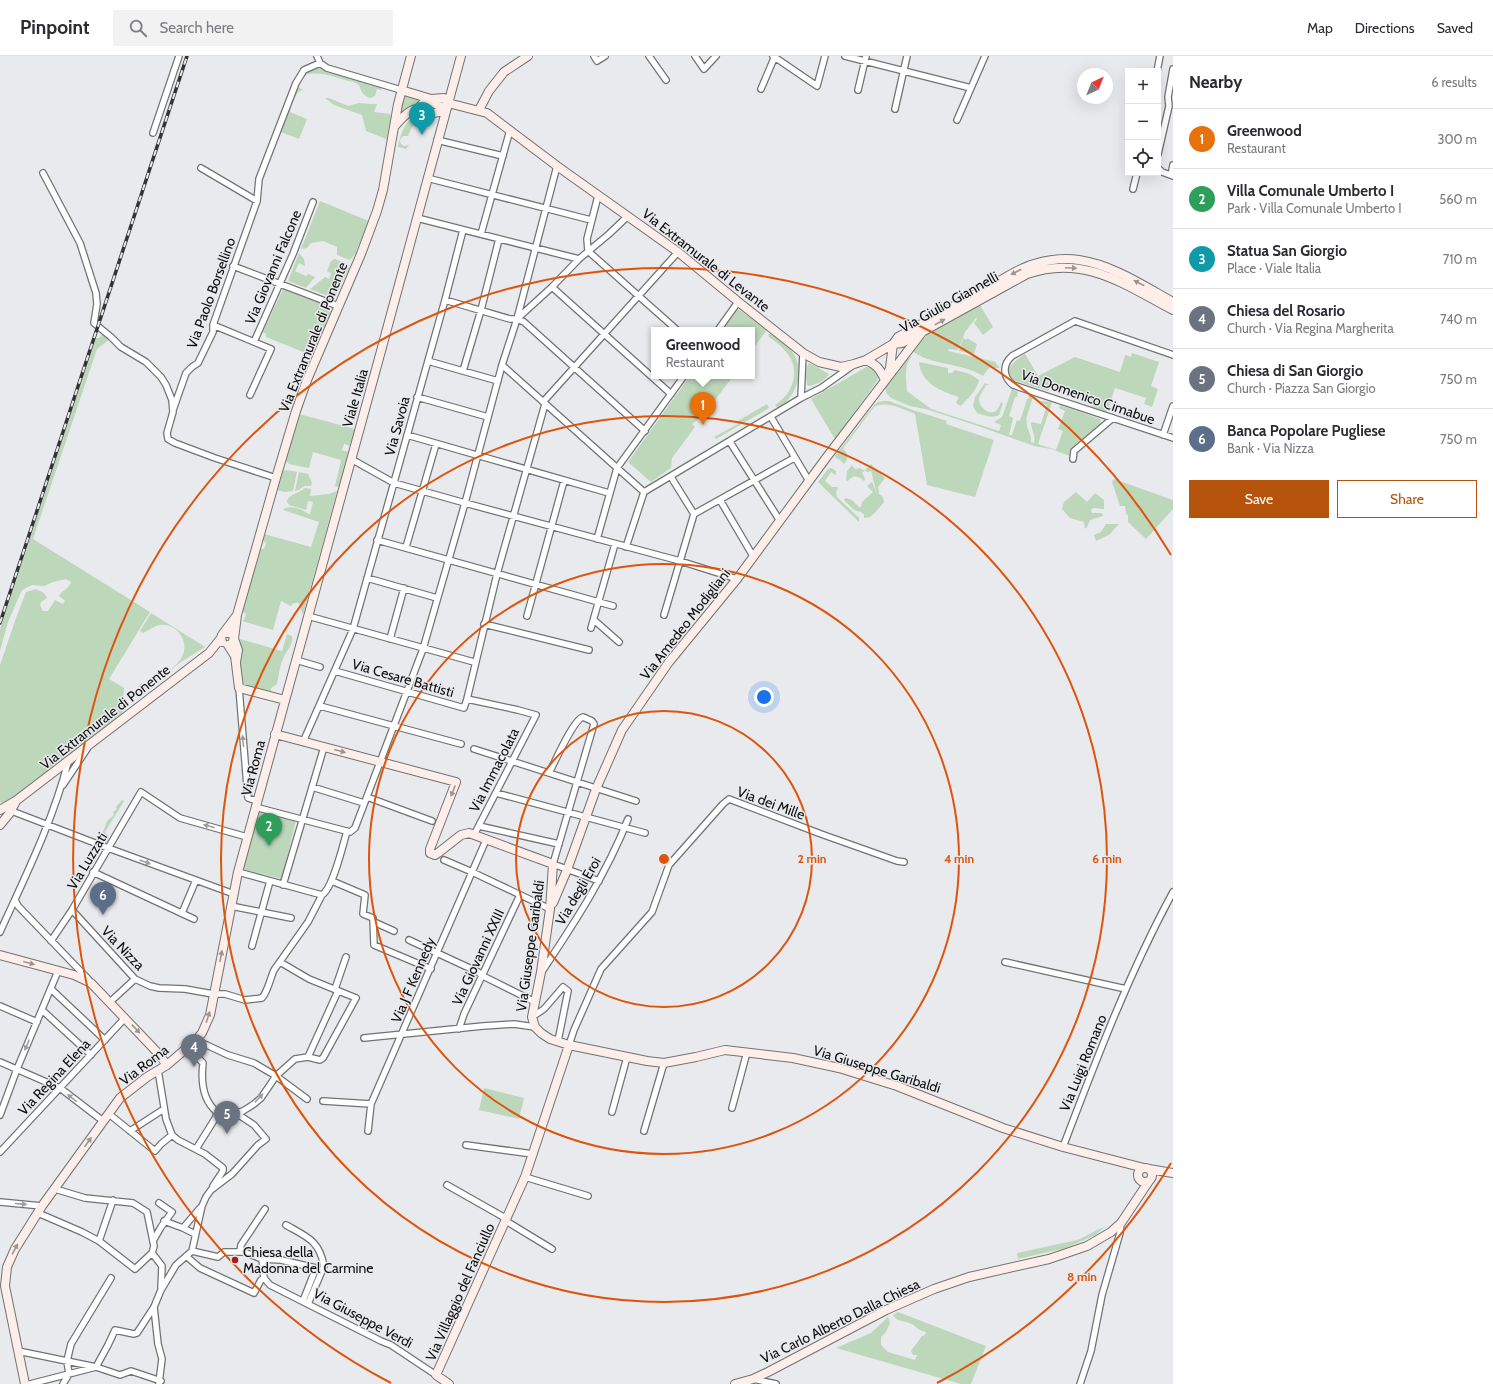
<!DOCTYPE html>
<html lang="en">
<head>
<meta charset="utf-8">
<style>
	:root { --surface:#fff; --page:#f2f2f3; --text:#2b2b33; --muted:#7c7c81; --line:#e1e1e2; --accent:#b45309 }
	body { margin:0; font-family:Cabin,sans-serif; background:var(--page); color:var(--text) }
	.controls { position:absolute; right:12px; top:12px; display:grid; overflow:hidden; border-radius:0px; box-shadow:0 4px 16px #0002 }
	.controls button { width:36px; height:36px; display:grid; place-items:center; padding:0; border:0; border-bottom:1px solid var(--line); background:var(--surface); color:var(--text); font:20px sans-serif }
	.compass { position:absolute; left:1077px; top:12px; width:36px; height:36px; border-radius:50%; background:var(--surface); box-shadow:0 4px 16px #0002; rotate:43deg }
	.you { position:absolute; left:764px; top:641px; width:14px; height:14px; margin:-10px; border:3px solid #fff; border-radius:50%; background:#1a73e8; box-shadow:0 0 0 6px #1a73e833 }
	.badge { display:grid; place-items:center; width:26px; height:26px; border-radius:50%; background:var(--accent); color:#fff; font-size:13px; font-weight:700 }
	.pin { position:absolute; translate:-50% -33px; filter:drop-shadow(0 1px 2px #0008) }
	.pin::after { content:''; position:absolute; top:21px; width:14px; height:12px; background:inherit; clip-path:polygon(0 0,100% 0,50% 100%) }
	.popup { position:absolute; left:651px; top:271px; width:104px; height:52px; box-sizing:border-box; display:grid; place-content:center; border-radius:0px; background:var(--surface); filter:drop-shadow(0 1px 3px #0005); font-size:13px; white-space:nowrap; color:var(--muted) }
	.popup b { font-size:15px; color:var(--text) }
	.popup::after { content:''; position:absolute; left:50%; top:100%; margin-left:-8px; border:8px solid transparent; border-top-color:var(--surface) }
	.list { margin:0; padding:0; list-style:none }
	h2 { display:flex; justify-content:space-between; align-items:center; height:52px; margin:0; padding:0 16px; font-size:17px }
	h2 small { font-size:13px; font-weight:400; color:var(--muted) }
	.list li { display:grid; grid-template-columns:26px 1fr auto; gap:12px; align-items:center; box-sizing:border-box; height:60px; padding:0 16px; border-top:1px solid var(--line) }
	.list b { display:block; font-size:15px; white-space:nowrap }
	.list p { margin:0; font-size:13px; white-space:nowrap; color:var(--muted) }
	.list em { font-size:13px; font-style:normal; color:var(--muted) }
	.actions { display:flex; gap:8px; padding:12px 16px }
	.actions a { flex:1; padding:9px 0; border:1px solid var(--accent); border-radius:0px; text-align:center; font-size:14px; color:var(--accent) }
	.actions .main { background:var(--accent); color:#fff }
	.icon { flex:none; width:22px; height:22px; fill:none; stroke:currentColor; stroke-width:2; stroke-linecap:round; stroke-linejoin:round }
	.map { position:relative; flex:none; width:1173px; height:1328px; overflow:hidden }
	header { display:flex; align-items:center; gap:24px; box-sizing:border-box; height:56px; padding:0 20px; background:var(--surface); border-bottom:1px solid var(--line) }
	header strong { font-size:19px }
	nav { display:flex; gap:22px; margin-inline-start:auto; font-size:14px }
	.search { width:280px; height:36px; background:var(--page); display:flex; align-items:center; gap:10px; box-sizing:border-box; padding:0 14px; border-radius:0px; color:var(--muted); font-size:15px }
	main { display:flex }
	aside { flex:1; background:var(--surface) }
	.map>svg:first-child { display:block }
	.green { fill:#bdd7ba }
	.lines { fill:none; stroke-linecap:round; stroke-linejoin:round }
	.street-casing { stroke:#717274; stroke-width:8 }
	.secondary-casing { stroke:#717274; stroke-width:10 }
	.street { stroke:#fff; stroke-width:5.5 }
	.secondary { stroke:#feeee9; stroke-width:8 }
	.rail-casing { stroke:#343436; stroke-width:3.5 }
	.rail { stroke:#e9eaed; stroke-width:2; stroke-dasharray:6; stroke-linecap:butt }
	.oneway { fill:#9e9491 }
	.oneway2 { fill:#9e9e9f }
	.ring { fill:none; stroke:#dd550c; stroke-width:2 }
	.poi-dot { fill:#ab181e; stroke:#e9eaed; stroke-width:1.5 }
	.labels { text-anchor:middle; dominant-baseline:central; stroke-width:3; stroke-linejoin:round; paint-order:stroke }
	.street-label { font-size:14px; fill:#0d0d0e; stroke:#e9eaed }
	.poi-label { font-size:14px; fill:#0d0d0e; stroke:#e9eaed; text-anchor:start }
	.centre { fill:#dd550c; stroke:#e9eaed; stroke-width:2 }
	.ring-label { font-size:12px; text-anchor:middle; font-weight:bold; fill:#dd550c; stroke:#e9eaed; stroke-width:3; stroke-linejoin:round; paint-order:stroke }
</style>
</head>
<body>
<header>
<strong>Pinpoint</strong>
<div class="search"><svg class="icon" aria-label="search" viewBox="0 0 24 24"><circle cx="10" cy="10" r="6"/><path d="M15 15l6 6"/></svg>Search here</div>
<nav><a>Map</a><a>Directions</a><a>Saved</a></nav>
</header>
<main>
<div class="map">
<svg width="1173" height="1328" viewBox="0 0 1173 1328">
	<rect width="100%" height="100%" fill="#e9eaed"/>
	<path class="green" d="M318 10 382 31 381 34 377 33 375 40 371 42C363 40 362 37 359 29 355 25 350 26 345 24 331 20 319 15 305 19L298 31 303 34 298 36 291 49 290 56 307 63 299 83 281 76 284 62 303 17Z
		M403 39 421 45 399 60Z
		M325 42H329L348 50 359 47 371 48H377L374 56 390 58 391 60 386 86V83L366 75 362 59 334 49Z
		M414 61 425 63 431 68 429 70 427 71 420 68 413 69 408 80H403L400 84 401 88 404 90 409 89 406 93 398 91C400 80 404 66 414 61Z
		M320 145 369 165 355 198 350 204 337 199V191L323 185 311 187 307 192 301 193Z
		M299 197 304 203 305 210 299 207 295 215 306 220 308 218 315 221 306 232 288 225Z
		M335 203 348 208 349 213 336 239 331 241 310 233 325 221 329 223 331 217 327 215 331 205Z
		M283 233 327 250 330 253V261L313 300 266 281V278L263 276Z
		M980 249 993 271 983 279 974 267 977 263 976 262 965 276 958 294 949 293 948 295 996 306V308L999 310V312H989L983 320C960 306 932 310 912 295L929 277Z
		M738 253 767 274 752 294V274H723Z
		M771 276C777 281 785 286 790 293 807 312 797 340 778 353L775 349C793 338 801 315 787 297 782 290 774 285 768 280Z
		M104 277 110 283 97 293 33 483 150 556 109 623 124 632 122 658 4 749 0 746V609L16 562 26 536 36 533 44 537 47 542 41 546 40 549 43 555H48L55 544 63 548 65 545 59 540C62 534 69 533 71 526L66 523 53 526 44 530 32 529 22 534 8 566 0 595V573L96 282H99Z
		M963 282 967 284V282L977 288 974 298 959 295Z
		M1132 297 1159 306 1151 330 1158 333 1152 351 1144 348 1146 342 1115 332 1107 357 1092 351 1093 346 1050 332 1048 335 1015 325C999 315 1017 303 1025 298L1038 320 1075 301 1120 316 1125 299 1131 301Z
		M909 299 911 301C904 310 906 324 907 335L931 353 999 375 1001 369 994 366 1002 361 1012 333 1018 336 1017 341H1015L1009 360 1013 362 1009 379H1012L1017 364 1020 365 1027 343 1029 342 1028 339 1033 341 1026 363 1027 364C1025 372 1032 377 1031 386L1034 387C1036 379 1031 374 1031 366L1041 368 1047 349 1040 346 1041 345 1052 346 1038 388 1056 394 1063 375 1058 373 1065 355 1059 352 1060 349 1100 363 1101 367 1071 392 1070 400 1051 393 1034 390 981 371 929 354 910 350 891 342 887 338 885 332Z
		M919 306 948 312V317H952L955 314 970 318 979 324C977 335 968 342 961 350L956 347 959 341C940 335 921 327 919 306Z
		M809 307 829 318C825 325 817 328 809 330L807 329C806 322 805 312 809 307Z
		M868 310C875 312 880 317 877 325L835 383 811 343Z
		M690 320H733L704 359 692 368 695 371 672 402 671 412 651 426 628 406Z
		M985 327 989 329H986C984 334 979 339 979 344 979 351 989 360 996 355 998 353 1000 349 1001 346L1003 347 999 359C991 363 984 359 977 357L973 350 975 341Z
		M884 345H889L910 353 947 365 946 368 994 384 975 441 927 429 915 358C903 353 886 344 874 351L844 391 843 393C848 397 849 403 844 408L840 404 836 402 835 400 874 349 878 346Z
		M767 348 769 352 716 383 714 381 738 368 736 366Z
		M299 358 355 373 350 390 344 388 342 394 348 396 339 431 335 430 341 404 313 396 309 412 289 408 285 404Z
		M165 383 264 420 263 422 174 391 166 386Z
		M871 408 885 422 878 431 879 438 883 441 884 446C879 451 873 463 864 462V458L861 456 854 454 844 444 845 442 852 444 859 451H861L862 446 873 436 867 430 872 426 877 438 871 415 867 416 865 414Z
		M852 409 855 413 860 412 865 415 862 416 865 423 864 425C858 419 852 419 848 425L846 424 847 415Z
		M831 412 836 415V418L835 419 831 416 825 425 832 431H838L836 437 837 441 859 462V466L818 426 828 413Z
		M288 414 297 416 293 435 284 436 277 434 282 415Z
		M299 416 308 418 312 427 311 430H304L299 434 295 435Z
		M1114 423 1173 444V453L1146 483 1128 466V458L1126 459 1125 450H1120L1112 426Z
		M305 432 311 433 310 440 329 438 337 435 303 559 299 547H293L291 550 281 545 273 574 242 565 244 564 246 558 242 555 259 493H264L266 487 262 484 264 478 311 491 319 466 283 454C288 448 303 453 308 458H310L313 446 308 445 306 454 289 449 287 446C288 438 298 438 305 432Z
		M1076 436 1087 446 1095 437 1104 444V453L1093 452 1091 454 1092 457H1102L1103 460 1090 464 1087 471 1085 473 1084 466 1070 462 1062 453 1064 446Z
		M1106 468H1119L1109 479 1096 485 1094 479 1101 476Z
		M151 557 205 591 181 606 144 634 141 635 138 632 139 629 142 627 148 630C157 623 177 611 182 601 190 586 177 567 160 569 154 570 149 574 143 577L140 575Z
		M287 578 292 580C294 589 286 595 283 603 279 611 279 620 277 628L271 632V636C264 634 253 633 246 630 237 625 240 593 240 583L282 595Z
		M122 744 124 745 105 776 109 781 107 786 100 784 107 765 114 759 113 756 117 753 116 751Z
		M258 755 291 764 292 762 296 764 282 823 242 813Z
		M484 1032 524 1042 519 1063 479 1054Z
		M1105 1171 1095 1179 1066 1192 1018 1203 1017 1197 1077 1184C1088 1180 1094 1174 1105 1171Z
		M898 1256 986 1290 971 1328H961L836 1292 871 1277 888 1261 890 1267 886 1276 881 1281V1289L888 1296 915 1304 917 1299H913L911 1295 922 1280 925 1279 926 1276C918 1275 916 1269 909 1267 902 1264 897 1266 893 1259Z"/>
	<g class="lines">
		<defs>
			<path id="street" d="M317 0 320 7 327 12 401 34
				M594 0 597 5 605 0
				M649 0 666 24
				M695 0 704 13 716 0
				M773 0 817 30 825 0
				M845 0 971 32
				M1157 15 1160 0
				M761 33 775 0
				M858 34 866 0
				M895 53 907 0
				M957 64 985 0
				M153 77 179 0
				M437 84 503 100
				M1158 98 1169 50 1168 41 1173 13
				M201 112 257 145 259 123 296 27 304 14 320 7
				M1158 112 1162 116 1173 120
				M43 117 80 187 96 237 97 248 94 267 111 281 121 291 146 306 161 321 166 329 172 344 173 356 167 377 168 383 175 387 215 402 276 422
				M1171 119 1173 109
				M427 122 591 164
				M1133 133 1137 117
				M598 140 587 183 588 195 677 274
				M417 162 579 203
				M481 178 510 74
				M233 210 338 250
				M552 231 671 338
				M445 244 510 263H517L524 266 645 375
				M518 262 552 231 579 203 609 178 628 160
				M213 269 271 293 250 339
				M718 274 738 246
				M254 286 293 198 313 146
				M1173 299 1075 265 1012 300C1002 309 1003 321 1013 329L1173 382
				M428 305 498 325
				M502 309 644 436
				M463 315 481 254 499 183
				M417 341 488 361
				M801 342 803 297
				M543 346 678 196
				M173 354 186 317 192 311 198 307 213 276V269L257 145
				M771 361 809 425
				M407 379 609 437
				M1163 379 1173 350
				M730 386 780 465
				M351 403 394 427 465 447 680 505 737 523
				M1073 403 1074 395 1113 362
				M671 421 694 458
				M644 436 801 342 821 332 852 310
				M720 444 753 500
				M597 483 617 412 684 320
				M377 484 613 550
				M406 491 436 388
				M626 491 644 436
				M367 522 437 542
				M664 559 694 458 794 402
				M308 560 474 606
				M527 560 564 425
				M594 564 619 586
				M484 568 589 594
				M591 572 615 488
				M390 583 404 532
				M296 604 320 611
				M335 615 464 652 467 643 518 654 536 659 474 779
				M239 632 248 742 257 745
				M467 643 497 518 545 348
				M320 650 461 688
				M303 686 353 573 445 244 463 174
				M474 693 636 745
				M549 717C555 706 573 664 583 661L592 665 594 668 553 808 599 825
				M63 729 87 693
				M312 731 364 747
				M496 737 645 777
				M367 741 432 765
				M255 751 350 776 355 772 423 593 465 447 502 309 517 263 557 110
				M9 754 108 792 234 838
				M479 770 559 788
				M444 804 472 816 550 853
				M93 816 194 863
				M238 816 322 839
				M332 825 365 839 363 858 373 862 374 889 431 913
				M283 829 324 691
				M15 844 18 850 89 924
				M231 850 291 862
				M72 854 135 923 150 930 159 932 185 933 213 938H225L245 944 262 942C268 935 270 923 274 914L308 866 322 839C333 832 343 789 347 775
				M182 857 196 824
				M374 866 394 875
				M0 876C25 821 53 765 68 706
				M409 884 478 916 483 920 535 946
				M51 885 72 854 141 736 180 762 247 781
				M252 890 270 825
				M1005 906 1126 933
				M543 914C575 866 607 817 628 763
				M51 933 105 984
				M335 933 346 901
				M110 946 135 923
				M0 950 37 966
				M42 954 91 999
				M532 961 544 953 563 931 568 935 558 985
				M459 973 464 958 520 839
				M364 982 483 970 514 968 535 971
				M196 984 228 999 254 1007 276 1020 307 1043
				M569 989 574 974 601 913 652 856 669 809 723 748 729 743 821 778 897 805 904 806
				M188 991 203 1007C201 1024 202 1044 217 1056
				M308 1001 338 935
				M0 1006 60 1032 103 1065
				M158 1014 166 1063 172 1079 178 1084 205 1098 223 1112V1115L213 1130
				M323 1045 371 1048
				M732 1052 747 996
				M217 1056 236 1057 243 1055 254 1048 261 1042 276 1020 295 1003 308 1001 320 1004 323 1002 356 942 309 923 280 906
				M612 1056 627 1001
				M109 1058 155 1095 161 1088 172 1079
				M0 1059 17 1013 58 915
				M130 1075 164 1053
				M368 1075 371 1048 486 784
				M644 1075 664 1007
				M466 1089 533 1098
				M1063 1091C1096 1004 1129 917 1173 836
				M196 1093 216 1061 217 1056
				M0 1096 125 962
				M525 1121 588 1140
				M447 1129 507 1163
				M55 1133 85 1142 133 1147 147 1156 154 1190 152 1197
				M0 1146 42 1150
				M38 1157 82 1176 99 1185 135 1213 152 1197 162 1210 161 1232
				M164 1165 183 1172 195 1178
				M506 1165 552 1193
				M286 1169C307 1181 319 1184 324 1210L308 1248
				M183 1172 200 1152
				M99 1185 113 1144
				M153 1185 161 1171 172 1156 159 1147
				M192 1195 218 1201 224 1196H244L262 1203 281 1204 316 1212 303 1245
				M240 1195 241 1189 265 1153
				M186 1200 200 1212 254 1237 261 1224 264 1222
				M262 1203 264 1222
				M264 1222 270 1229 381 1285 391 1289 436 1319
				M154 1251 158 1288 162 1303 159 1327
				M18 1295 96 1311 108 1289 115 1274 134 1278 137 1277 154 1251 161 1234 176 1209 192 1195 202 1150 206 1141 211 1134 232 1118 258 1089 266 1083 254 1069 236 1057
				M753 1323 776 1328
				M30 1328 96 1311 120 1319 131 1315 161 1325
				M63 1328 69 1318 67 1305 71 1288 111 1222
				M1080 1328 1091 1295 1102 1239 1120 1177 1121 1167"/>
			<path id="secondary" d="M401 34 431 43 444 42 448 47
				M448 47 487 57 557 110 678 196 741 248 803 297 819 306 841 311 854 308 866 304 893 288 898 281C929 264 960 246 991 230 1005 222 1019 212 1034 208 1048 204 1065 202 1079 204 1113 209 1144 230 1173 246
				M479 54 489 35 504 16 528 0
				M394 71C399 65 408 54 417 53 420 53 423 56 426 56 433 58 439 57 445 54 439 48 432 48 426 42L425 45 418 53
				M893 288 902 287 1027 218C1084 198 1125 229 1173 254
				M866 304C877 309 880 313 885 324
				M887 320 890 312 893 288
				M225 577H231L234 580 233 585
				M222 586 221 582 222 579 237 559
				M228 589 235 600 239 632 285 644
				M236 606 238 594 234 583 237 559 276 422 296 355 307 324 361 198 377 155 383 134 398 48 411 0
				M275 678 456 726 430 793V797L435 799 438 797 461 779 469 777 553 808 550 853 541 916 532 961 535 971 541 977 550 983 569 989 647 1005 664 1007 696 1001 725 994 793 1002 839 1012 897 1030 1003 1072 1063 1091 1144 1112
				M0 754 17 744 209 597 221 582
				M0 769 9 758 15 747
				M553 847 567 814 596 733 622 674 669 606 737 523 826 402 923 275
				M0 899 74 919 91 927 156 995 167 1009
				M1138 1119a7 7 0 1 1 14 0a7 7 0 1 1-14 0Z
				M1149 1113 1173 1117
				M25 1328 5 1230 7 1211 15 1193 42 1150 120 1042 147 1021 167 1009 196 984 202 977 210 959 238 816 381 295 461 0
				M449 1328 436 1319 525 1121 569 989
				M735 1328 753 1323 768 1316 886 1254 934 1233 969 1221 1049 1203 1087 1190 1111 1176 1121 1167 1149 1125"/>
		</defs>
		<use href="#street" class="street-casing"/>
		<use href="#secondary" class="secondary-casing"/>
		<use href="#street" class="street"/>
		<use href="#secondary" class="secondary"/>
		<defs>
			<path id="rail" d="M0 567 187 0"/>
		</defs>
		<use href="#rail" class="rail-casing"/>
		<use href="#rail" class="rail"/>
	</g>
	<defs><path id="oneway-solid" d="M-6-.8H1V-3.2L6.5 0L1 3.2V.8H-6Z"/></defs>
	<g class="oneway">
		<use href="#oneway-solid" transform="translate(1071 212) rotate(2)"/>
		<use href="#oneway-solid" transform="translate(1016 216) rotate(152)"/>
		<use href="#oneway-solid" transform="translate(1139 227) rotate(-152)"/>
		<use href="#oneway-solid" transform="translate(940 266) rotate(-29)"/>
		<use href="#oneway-solid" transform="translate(340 695) rotate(15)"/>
		<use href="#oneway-solid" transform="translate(453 735) rotate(112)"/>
		<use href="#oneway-solid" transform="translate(221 900) rotate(-79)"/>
		<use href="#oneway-solid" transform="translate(29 907) rotate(15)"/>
		<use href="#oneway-solid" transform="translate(208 961) rotate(-72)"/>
		<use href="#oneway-solid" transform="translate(136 973) rotate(47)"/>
		<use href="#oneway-solid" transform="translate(88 1086) rotate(-54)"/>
		<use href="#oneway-solid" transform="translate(15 1193) rotate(-62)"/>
	</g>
	<g class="oneway2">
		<use href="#oneway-solid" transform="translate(243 685) rotate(-95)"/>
		<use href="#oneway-solid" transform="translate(209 770) rotate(-164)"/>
		<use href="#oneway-solid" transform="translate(145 806) rotate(20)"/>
		<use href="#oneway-solid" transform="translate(27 989) rotate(113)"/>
		<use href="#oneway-solid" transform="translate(72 1042) rotate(-143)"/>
		<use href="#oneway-solid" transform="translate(259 1042) rotate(-47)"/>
		<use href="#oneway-solid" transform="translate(21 1148) rotate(5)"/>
	</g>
	<g class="ring">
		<circle cx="664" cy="803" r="148"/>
		<circle cx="664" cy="803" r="295"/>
		<circle cx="664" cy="803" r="443"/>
		<path d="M1171 1107A591 591 0 0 1 937 1327M391 1327A591 591 0 1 1 1171 499"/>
	</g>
	<circle class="poi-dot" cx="235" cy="1204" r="4"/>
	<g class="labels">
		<g class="street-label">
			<text transform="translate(706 204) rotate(38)">Via Extramurale di Levante</text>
			<text transform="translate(273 211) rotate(-67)">Via Giovanni Falcone</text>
			<text transform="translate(211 237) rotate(-70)">Via Paolo Borsellino</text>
			<text transform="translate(949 246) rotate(-29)">Via Giulio Giannelli</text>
			<text transform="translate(313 281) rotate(-68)">Via Extramurale di Ponente</text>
			<text transform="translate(1088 341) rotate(19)">Via Domenico Cimabue</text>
			<text transform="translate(355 342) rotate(-74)">Viale Italia</text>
			<text transform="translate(397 370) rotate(-75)">Via Savoia</text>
			<text transform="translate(685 568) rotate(-52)">Via Amedeo Modigliani</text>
			<text transform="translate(403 622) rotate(16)">Via Cesare Battisti</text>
			<text transform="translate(105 661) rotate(-38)">Via Extramurale di Ponente</text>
			<text transform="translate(253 712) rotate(-75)">Via Roma</text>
			<text transform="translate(494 714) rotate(-63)">Via Immacolata</text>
			<text transform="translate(771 747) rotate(20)">Via dei Mille</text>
			<text transform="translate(87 805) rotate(-59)">Via Luzzati</text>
			<text transform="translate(578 835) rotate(-60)">Via degli Eroi</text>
			<text transform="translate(530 890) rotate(-82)">Via Giuseppe Garibaldi</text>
			<text transform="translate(123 892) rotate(46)">Via Nizza</text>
			<text transform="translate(478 901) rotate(-65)">Via Giovanni XXIII</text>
			<text transform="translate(413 924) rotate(-67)">Via J F Kennedy</text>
			<text transform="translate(1083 1007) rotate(-68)">Via Luigi Romano</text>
			<text transform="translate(144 1009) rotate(-37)">Via Roma</text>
			<text transform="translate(877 1013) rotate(17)">Via Giuseppe Garibaldi</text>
			<text transform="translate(54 1021) rotate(-47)">Via Regina Elena</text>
			<text transform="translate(460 1236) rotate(-66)">Via Villaggio del Fanciullo</text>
			<text transform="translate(363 1262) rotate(28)">Via Giuseppe Verdi</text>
			<text transform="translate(840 1265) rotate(-26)">Via Carlo Alberto Dalla Chiesa</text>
		</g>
		<g class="poi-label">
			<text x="243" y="1196">Chiesa della<tspan x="243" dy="16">Madonna del Carmine</tspan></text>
		</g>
	</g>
	<circle cx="664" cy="803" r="6" class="centre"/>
	<g class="ring-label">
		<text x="812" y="807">2 min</text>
		<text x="959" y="807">4 min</text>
		<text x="1107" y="807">6 min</text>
		<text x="1082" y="1225">8 min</text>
	</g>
</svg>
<div class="controls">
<button>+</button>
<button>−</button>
<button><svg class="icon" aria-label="locate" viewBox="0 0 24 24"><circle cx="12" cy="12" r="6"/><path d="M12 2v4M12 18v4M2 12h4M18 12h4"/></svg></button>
</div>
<svg class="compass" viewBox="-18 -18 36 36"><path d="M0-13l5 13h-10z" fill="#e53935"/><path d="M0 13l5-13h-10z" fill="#7c7c81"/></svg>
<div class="you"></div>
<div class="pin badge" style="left:703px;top:369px;background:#e8710a">1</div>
<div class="popup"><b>Greenwood</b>Restaurant</div>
<div class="pin badge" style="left:269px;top:790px;background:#2e9e5b">2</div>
<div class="pin badge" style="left:422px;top:79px;background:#0f9aa8">3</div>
<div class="pin badge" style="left:194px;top:1011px;background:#6b7280">4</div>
<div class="pin badge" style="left:227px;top:1078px;background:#6b7280">5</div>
<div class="pin badge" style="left:103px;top:859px;background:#5c6f8a">6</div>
</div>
<aside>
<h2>Nearby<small>6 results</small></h2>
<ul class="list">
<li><span class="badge" style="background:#e8710a">1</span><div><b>Greenwood</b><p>Restaurant</p></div><em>300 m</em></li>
<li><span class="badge" style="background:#2e9e5b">2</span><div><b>Villa Comunale Umberto I</b><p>Park · Villa Comunale Umberto I</p></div><em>560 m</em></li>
<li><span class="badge" style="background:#0f9aa8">3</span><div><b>Statua San Giorgio</b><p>Place · Viale Italia</p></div><em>710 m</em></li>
<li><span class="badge" style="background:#6b7280">4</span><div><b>Chiesa del Rosario</b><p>Church · Via Regina Margherita</p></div><em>740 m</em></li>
<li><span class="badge" style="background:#6b7280">5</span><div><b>Chiesa di San Giorgio</b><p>Church · Piazza San Giorgio</p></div><em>750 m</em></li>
<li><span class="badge" style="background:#5c6f8a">6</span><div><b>Banca Popolare Pugliese</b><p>Bank · Via Nizza</p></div><em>750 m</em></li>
</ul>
<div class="actions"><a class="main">Save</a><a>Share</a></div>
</aside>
</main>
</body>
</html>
